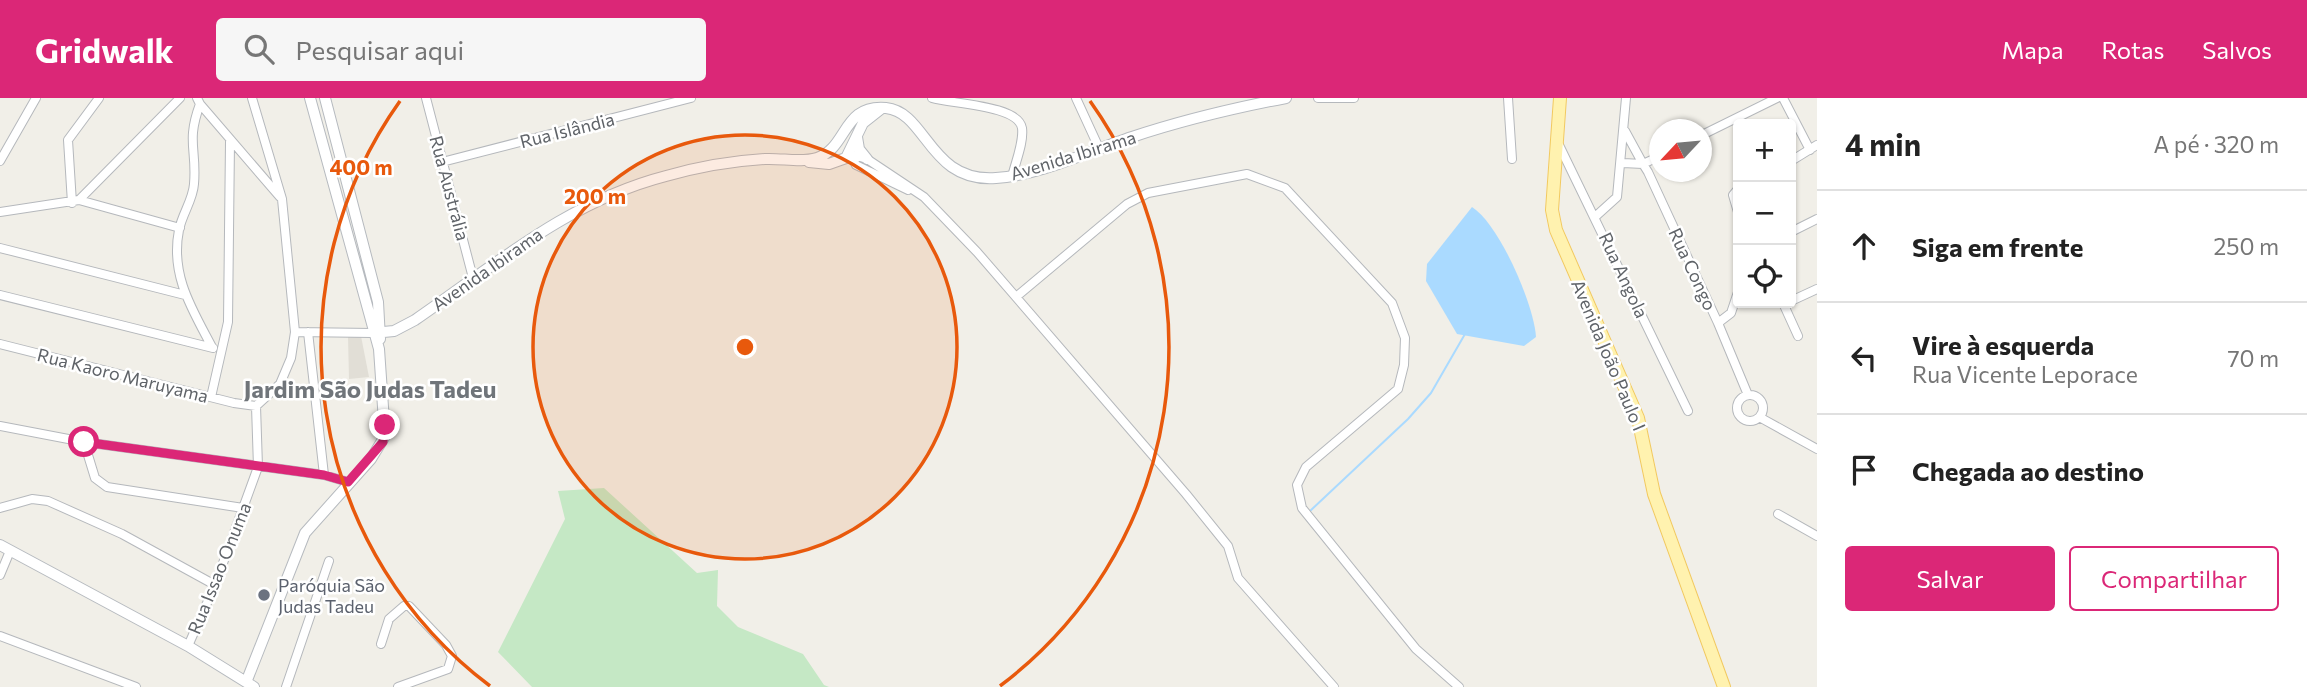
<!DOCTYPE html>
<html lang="pt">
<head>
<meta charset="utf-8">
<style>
	:root { --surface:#fff; --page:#f6f6f6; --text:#222; --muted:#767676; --line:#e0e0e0; --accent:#db2777 }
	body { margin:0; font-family:Commissioner,sans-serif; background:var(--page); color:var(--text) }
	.controls { position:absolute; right:21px; top:21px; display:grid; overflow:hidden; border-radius:7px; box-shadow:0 2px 5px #0004 }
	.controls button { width:63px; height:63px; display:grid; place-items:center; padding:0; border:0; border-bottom:2px solid var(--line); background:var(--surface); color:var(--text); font:35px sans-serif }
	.compass { position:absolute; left:1649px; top:21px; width:63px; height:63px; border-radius:50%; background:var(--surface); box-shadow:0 2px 5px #0004; rotate:244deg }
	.stop { position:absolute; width:21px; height:21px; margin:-16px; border:5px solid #db2777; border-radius:50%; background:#fff }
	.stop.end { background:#db2777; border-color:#fff; box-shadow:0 2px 7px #0008 }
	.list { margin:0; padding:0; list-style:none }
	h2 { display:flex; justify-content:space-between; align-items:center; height:91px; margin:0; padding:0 28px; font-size:30px }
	h2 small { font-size:23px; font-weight:400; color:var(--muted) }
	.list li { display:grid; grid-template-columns:46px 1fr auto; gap:21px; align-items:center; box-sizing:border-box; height:112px; padding:0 28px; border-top:2px solid var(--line) }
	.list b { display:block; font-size:26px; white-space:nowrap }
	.list p { margin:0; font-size:23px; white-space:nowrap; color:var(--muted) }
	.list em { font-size:23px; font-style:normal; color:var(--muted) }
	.actions { display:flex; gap:14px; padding:21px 28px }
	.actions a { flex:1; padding:16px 0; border:2px solid var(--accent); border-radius:7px; text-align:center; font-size:24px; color:var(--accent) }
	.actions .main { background:var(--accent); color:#fff }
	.icon { flex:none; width:38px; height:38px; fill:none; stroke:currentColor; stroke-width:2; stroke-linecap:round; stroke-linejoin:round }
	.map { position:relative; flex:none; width:1817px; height:589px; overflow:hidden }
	header { display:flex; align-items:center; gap:42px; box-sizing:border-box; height:98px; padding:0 35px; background:var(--accent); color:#fff }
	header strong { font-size:33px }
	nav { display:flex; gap:38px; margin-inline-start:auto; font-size:24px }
	.search { width:490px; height:63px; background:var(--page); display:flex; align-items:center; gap:18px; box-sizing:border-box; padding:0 24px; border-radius:7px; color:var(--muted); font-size:26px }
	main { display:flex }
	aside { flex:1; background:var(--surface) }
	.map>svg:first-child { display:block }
	.education { fill:#e1ded6 }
	.green { fill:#c5e8c5 }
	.water { fill:#aadaff }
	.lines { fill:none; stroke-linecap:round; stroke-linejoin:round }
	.stream { stroke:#aadaff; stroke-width:2 }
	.street-casing { stroke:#b5b8bc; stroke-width:10 }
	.secondary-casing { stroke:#b6babf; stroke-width:12 }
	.primary-casing { stroke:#f2c960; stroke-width:14 }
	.street { stroke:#fff; stroke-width:8 }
	.secondary { stroke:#fff; stroke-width:10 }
	.primary { stroke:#fff2af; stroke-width:12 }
	.route { stroke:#db2777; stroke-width:9 }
	.ring { fill:none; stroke:#e8590c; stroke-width:3.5 }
	.worship-dot { fill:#6b7280; stroke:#fff; stroke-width:2.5 }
	.labels { text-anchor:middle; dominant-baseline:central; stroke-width:5; stroke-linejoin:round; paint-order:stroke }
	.street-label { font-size:18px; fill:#5f6368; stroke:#fff }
	.worship-label { font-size:18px; fill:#5b616d; stroke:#fff; text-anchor:start }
	.district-label { font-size:24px; font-weight:bold; fill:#70757a; stroke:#fff }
	.centre { fill:#e8590c; stroke:#fff; stroke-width:3.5 }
	.ring-label { font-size:21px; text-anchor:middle; font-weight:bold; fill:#e8590c; stroke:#fff; stroke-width:5; stroke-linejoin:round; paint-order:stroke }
</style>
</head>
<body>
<header>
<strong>Gridwalk</strong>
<div class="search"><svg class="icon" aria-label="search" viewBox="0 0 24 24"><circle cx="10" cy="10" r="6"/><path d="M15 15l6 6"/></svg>Pesquisar aqui</div>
<nav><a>Mapa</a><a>Rotas</a><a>Salvos</a></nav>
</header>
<main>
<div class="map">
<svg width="1817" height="589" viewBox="0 0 1817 589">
	<rect width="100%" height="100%" fill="#f1efe8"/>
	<path class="education" d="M361 238 369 279 349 281 348 239Z"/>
	<path class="green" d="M604 390 697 475 718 472 717 508 738 529 803 556 824 587 829 589H532L498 554 565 421 558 393Z"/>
	<path class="water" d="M1472 109C1500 127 1534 207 1536 239L1524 248 1457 236 1426 183 1427 166Z"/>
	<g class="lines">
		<path class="stream" d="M1310 413 1408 321 1431 295 1465 236"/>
		<defs>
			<path id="street" d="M197 0 200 6C186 44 197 51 194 86 193 102 182 116 179 132 170 177 192 211 212 249
				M426 0 473 180
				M932 0C952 6 1018 7 1022 30 1024 45 1015 65 1012 79
				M1076 0 1099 50
				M1318 0H1354
				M1508 0 1512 61
				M1783 0 1810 52
				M200 6 280 99
				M1625 33 1643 66 1660 58
				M1702 37 1777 0
				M1558 45 1688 313
				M850 56 867 61 924 99 977 154 1186 396 1228 448 1238 480 1334 589
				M850 56 856 67 908 92
				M0 63 36 0
				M1791 63 1817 47
				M442 64 691 0
				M1623 65 1643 66 1648 74 1718 225 1748 297
				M1738 91 1733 97 1738 114
				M79 102 180 0
				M72 105 68 42 99 0
				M0 114 79 102 180 130
				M1596 118 1617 99 1626 0
				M1791 134 1817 121
				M0 150 185 197
				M0 197 213 250
				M1016 199 1127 106 1148 95 1247 76 1285 90 1392 205 1405 240 1404 267 1398 291 1306 369 1297 387 1302 410 1416 551 1459 589
				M1791 203 1817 191
				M1783 205 1798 238
				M1718 225 1731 215 1738 194
				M295 234 373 235
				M308 234 324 377
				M0 246 234 305 256 308 280 286 291 260 295 234 282 101 252 0
				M1737 310a13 13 0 1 1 26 0a13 13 0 1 1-26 0Z
				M211 299 228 224 230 44
				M1761 320 1817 351
				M0 328 84 344 324 377 348 384
				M84 344 95 380 107 389 243 410
				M0 410 32 401 48 403 122 436 215 487
				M1778 416 1817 438
				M0 477 10 453
				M0 538 136 589
				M381 546 389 521 404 508H409L446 547 452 558 448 571 398 589
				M188 548 215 487 258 369 256 308
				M286 589 329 463"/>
			<path id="secondary" d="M325 0 378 204 380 241
				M857 39 859 51 867 61
				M809 64 829 66 846 60 863 25 882 10
				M373 235 394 233 415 222C495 167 569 103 666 78 698 69 731 63 765 61 782 60 801 65 817 60 848 50 842 6 886 10 927 14 929 85 996 80 1042 77 1089 53 1132 39 1183 22 1234 10 1286 0
				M0 447 188 548 254 589
				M247 582 305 435 371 361 385 338 379 251 310 0"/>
			<path id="primary" d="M1560 0 1552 112 1556 132 1638 320 1654 396 1724 589"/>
		</defs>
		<use href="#street" class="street-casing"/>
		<use href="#secondary" class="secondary-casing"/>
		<use href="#primary" class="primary-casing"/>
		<use href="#street" class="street"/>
		<use href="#secondary" class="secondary"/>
		<use href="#primary" class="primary"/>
	</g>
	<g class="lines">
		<path class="route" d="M84 344 324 377 348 384 383 344 385 327"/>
	</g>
	<circle cx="745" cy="249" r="212" fill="#e8590c" fill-opacity=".12"/>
	<g class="ring">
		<circle cx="745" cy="249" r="212"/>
		<path d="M490 588A424 424 0 0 1 400 3M1090 3A424 424 0 0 1 1000 588"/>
	</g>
	<circle class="worship-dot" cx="264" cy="497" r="7"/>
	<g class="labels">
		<g class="street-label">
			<text transform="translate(567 32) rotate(-14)">Rua Islândia</text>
			<text transform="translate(1073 57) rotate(-17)">Avenida Ibirama</text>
			<text transform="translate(450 90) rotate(75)">Rua Austrália</text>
			<text transform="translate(487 171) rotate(-35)">Avenida Ibirama</text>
			<text transform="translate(1693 171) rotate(65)">Rua Congo</text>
			<text transform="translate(1624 177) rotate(65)">Rua Angola</text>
			<text transform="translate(1609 257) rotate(67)">Avenida João Paulo I</text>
			<text transform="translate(123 277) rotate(14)">Rua Kaoro Maruyama</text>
			<text transform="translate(219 470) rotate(-68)">Rua Issao Onuma</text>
		</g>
		<g class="worship-label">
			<text x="278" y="487">Paróquia São<tspan x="278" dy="21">Judas Tadeu</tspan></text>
		</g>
		<g class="district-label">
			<text x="370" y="290">Jardim São Judas Tadeu</text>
		</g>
	</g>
	<circle cx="745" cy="249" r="10" class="centre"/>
	<g class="ring-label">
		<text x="361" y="77">400 m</text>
		<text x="595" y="106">200 m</text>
	</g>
</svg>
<div class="controls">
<button>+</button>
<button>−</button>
<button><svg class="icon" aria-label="locate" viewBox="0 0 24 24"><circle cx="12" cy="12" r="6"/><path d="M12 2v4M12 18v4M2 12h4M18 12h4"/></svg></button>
</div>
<svg class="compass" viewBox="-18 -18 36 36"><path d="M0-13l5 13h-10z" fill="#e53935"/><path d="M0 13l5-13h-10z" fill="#767676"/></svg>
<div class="stop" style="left:84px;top:344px"></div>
<div class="stop end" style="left:385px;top:327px"></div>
</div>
<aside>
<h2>4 min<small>A pé · 320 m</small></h2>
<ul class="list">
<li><svg class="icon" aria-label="ahead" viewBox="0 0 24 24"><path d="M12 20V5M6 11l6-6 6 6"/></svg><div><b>Siga em frente</b></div><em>250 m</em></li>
<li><svg class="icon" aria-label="left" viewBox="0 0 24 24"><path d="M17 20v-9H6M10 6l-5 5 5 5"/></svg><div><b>Vire à esquerda</b><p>Rua Vicente Leporace</p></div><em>70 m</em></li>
<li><svg class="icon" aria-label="arrive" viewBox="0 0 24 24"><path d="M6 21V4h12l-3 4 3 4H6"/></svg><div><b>Chegada ao destino</b></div></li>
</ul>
<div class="actions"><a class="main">Salvar</a><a>Compartilhar</a></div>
</aside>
</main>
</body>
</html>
